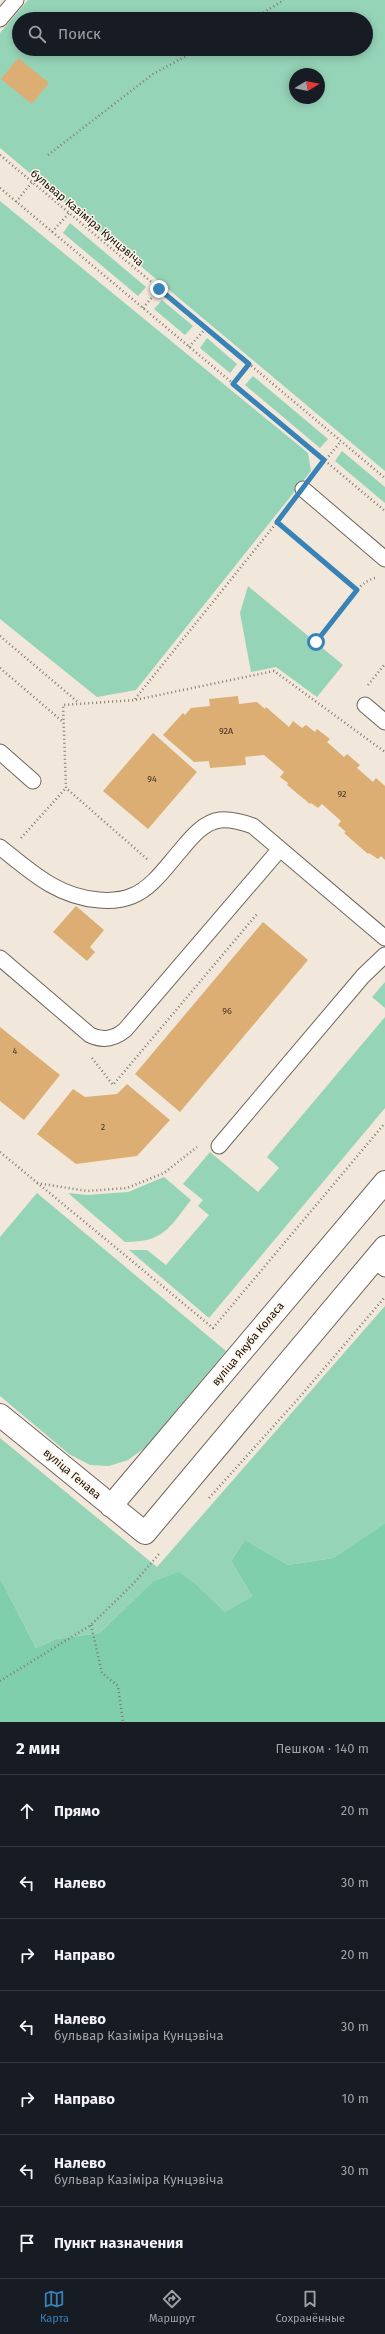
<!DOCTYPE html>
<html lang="ru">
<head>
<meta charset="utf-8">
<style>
	:root { --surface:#171b24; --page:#20242c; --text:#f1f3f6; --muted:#9ea1a6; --line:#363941; --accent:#3782b6 }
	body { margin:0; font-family:"Fira Sans",sans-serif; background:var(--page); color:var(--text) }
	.compass { position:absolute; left:289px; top:68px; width:36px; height:36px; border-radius:50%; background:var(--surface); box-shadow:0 2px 10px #0003; rotate:80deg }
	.stop { position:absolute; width:12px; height:12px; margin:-9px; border:3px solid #3782b6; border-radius:50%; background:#fff }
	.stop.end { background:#3782b6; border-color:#fff; box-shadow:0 1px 4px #0008 }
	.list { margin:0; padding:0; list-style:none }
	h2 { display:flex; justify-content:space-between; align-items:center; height:52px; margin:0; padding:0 16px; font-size:17px }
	h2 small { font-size:13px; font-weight:400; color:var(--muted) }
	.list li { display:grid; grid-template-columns:26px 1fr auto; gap:12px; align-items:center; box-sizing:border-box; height:72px; padding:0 16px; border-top:1px solid var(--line) }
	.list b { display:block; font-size:15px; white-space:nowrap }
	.list p { margin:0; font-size:13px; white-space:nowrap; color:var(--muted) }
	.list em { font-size:13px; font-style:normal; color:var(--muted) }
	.icon { flex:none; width:22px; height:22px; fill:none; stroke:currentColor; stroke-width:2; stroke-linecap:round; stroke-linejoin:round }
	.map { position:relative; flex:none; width:385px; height:1722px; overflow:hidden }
	.search { position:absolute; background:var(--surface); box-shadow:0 2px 10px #0003; left:12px; right:12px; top:12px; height:44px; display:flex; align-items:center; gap:10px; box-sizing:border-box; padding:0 14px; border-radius:22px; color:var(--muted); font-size:15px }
	.sheet { height:556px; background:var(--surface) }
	nav { display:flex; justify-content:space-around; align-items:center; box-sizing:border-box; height:56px; border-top:1px solid var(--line); background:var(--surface); font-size:11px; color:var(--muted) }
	nav a { display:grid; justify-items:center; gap:2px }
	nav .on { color:var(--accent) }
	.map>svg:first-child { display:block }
	.green { fill:#96d4b8; fill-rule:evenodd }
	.forest { fill:#7fceac }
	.building { fill:#dcae73 }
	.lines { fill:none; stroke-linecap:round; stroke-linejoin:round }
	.service-casing { stroke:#70675c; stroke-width:17 }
	.tertiary-casing { stroke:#70675c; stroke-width:24 }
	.path { stroke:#837b73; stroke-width:2.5; stroke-dasharray:1 3; stroke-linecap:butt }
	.service { stroke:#fff; stroke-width:15 }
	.tertiary { stroke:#fff; stroke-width:22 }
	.route { stroke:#3782b6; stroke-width:5 }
	.labels { text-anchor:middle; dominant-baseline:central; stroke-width:3; stroke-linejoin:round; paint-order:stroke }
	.number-label { font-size:9px; fill:#443624 }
	.street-label { font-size:11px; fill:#120e0a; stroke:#fef4e7 }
</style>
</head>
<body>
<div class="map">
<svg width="385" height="1722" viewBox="0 0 385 1722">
	<rect width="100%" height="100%" fill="#f1e7da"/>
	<path class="green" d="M28 0H385V471L0 148V33ZM19 19H366V49H19ZM295 74H319V98H295Z
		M0 201 308 453 311 471 136 690 97 697 0 619Z
		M70 223 146 287 138 296 63 233Z
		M162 300 193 326 185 335 154 309Z
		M207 338 237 364 230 373 200 348Z
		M253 376 328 439 320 448 245 385Z
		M342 451 385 487V503L335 461Z
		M248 586 343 665 317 697 276 667 251 672 240 613Z
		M385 982V1008L372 997Z
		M385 1017V1108L209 1318 129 1250H147L166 1265 209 1215 198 1206 203 1200 183 1184 210 1152 258 1192 279 1168 267 1157Z
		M164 1177 191 1200C169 1228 164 1242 125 1242L68 1193 87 1195 128 1192Z
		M37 1193 226 1351 146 1447 128 1460 109 1466 90 1465 69 1454 0 1396V1237Z
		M385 1306V1523L333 1558 288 1565 245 1540 231 1561 252 1596 225 1612 198 1586 152 1582 100 1633 56 1639 36 1648 0 1578V1438L157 1567Z"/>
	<path class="forest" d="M385 1523V1722H0V1578L36 1648 56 1639 100 1633 152 1582 179 1572 198 1586 225 1612 252 1596 231 1561 245 1540 288 1565 333 1558Z"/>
	<path class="building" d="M18 58 49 83 32 104 1 79Z
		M238 696 239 704 257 702 265 709 266 707 289 727 293 721 302 728 306 725 315 732 317 729 330 739 327 742 344 757 347 754 360 765 357 768 373 782 376 778 385 786V860L381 856 378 859 369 853 368 854 344 833 346 832 338 825 341 821 322 804 318 808 311 803 310 804 287 785 288 783 280 777 284 772 264 755 245 757 246 765 210 768 209 761 194 762 163 735 183 713 185 715 191 708 210 706 209 699Z
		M153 733 197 772 148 829 103 791Z
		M76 906 104 930 90 947 95 952 87 961 53 932Z
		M263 922 308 960 180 1112 135 1074Z
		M0 1027 60 1075 24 1120 0 1101Z
		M127 1084 170 1120 137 1156 76 1164 37 1134 73 1089 85 1097 117 1094Z"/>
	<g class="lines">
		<defs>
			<path id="service" d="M0 19 16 0
				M303 489 385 559
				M365 705 385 722
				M0 752 33 781
				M0 847C31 872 58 897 99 900 110 901 122 900 132 896 152 888 166 867 180 851 190 839 203 822 220 820 232 819 242 822 253 826L385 938
				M0 958 90 1035C103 1041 114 1039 125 1030L280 849
				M219 1146 363 976 385 955
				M374 1260 385 1269"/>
			<path id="tertiary" d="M0 1415 145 1533 385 1247
				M111 1506 385 1182"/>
		</defs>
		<use href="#service" class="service-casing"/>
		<use href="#tertiary" class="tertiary-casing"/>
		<path class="path" d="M253 19 284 0
			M0 155 385 478
			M48 155 153 74 199 49
			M0 188 385 511
			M16 202 32 182
			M52 232 69 213
			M143 308 159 289
			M189 347 206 328
			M233 384 249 364
			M316 472 341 441
			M277 522 357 590
			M0 636 79 703
			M316 643C330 625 354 583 375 578
			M0 668 62 721
			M368 685 385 664
			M135 699 290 506
			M21 838 66 788
			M147 859 66 788 63 705 135 700 274 671 385 752
			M92 1058 113 1085 257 914
			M0 1152 213 1328 385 1123
			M37 1183 87 1191 127 1188 164 1173 197 1147
			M209 1498 298 1399 385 1297
			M91 1625 102 1673 118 1686 123 1722
			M0 1681 91 1625 133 1584 159 1554"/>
		<use href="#service" class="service"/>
		<use href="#tertiary" class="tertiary"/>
	</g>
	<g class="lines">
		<path class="route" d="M159 289 249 364 233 384 324 460 277 522 357 590 316 642"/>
	</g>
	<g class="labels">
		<g class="number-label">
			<text x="226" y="731">92А</text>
			<text x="152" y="779">94</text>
			<text x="342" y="794">92</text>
			<text x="227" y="1011">96</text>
			<text x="15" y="1051">4</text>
			<text x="103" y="1127">2</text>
		</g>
		<g class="street-label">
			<text transform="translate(87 218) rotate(40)">бульвар Казіміра Кунцэвіча</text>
			<text transform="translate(248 1344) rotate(-50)">вуліца Якуба Коласа</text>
			<text transform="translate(72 1474) rotate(40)">вуліца Генава</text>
		</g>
	</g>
</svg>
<svg class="compass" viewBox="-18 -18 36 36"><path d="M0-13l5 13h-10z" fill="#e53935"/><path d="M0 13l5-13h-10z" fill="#9ea1a6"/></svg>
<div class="stop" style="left:316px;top:642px"></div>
<div class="stop end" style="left:159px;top:289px"></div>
<div class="search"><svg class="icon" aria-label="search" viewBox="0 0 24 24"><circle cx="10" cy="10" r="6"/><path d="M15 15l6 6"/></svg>Поиск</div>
</div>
<section class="sheet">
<h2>2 мин<small>Пешком · 140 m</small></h2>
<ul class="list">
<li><svg class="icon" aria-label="ahead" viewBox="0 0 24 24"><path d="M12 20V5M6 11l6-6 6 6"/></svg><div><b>Прямо</b></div><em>20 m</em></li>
<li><svg class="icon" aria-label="left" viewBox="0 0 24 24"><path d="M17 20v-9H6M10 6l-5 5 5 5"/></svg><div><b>Налево</b></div><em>30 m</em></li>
<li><svg class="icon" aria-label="right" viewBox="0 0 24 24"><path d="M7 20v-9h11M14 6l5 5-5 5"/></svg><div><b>Направо</b></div><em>20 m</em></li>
<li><svg class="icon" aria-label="left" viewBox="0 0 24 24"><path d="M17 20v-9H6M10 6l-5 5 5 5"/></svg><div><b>Налево</b><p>бульвар Казіміра Кунцэвіча</p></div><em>30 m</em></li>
<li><svg class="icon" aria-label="right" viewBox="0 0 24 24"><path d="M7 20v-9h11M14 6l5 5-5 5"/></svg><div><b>Направо</b></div><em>10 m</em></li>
<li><svg class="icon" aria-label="left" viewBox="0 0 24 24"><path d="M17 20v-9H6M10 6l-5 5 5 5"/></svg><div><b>Налево</b><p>бульвар Казіміра Кунцэвіча</p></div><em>30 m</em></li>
<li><svg class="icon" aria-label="arrive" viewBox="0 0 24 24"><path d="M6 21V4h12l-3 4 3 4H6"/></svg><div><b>Пункт назначения</b></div></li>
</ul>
</section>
<nav>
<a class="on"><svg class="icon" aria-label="map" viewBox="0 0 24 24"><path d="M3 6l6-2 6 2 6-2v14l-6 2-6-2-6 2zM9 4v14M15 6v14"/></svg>Карта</a>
<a><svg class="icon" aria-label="directions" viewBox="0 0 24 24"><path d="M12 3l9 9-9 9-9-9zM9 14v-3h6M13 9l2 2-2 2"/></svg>Маршрут</a>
<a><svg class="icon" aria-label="saved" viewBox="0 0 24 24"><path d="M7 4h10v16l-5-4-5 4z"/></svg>Сохранённые</a>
</nav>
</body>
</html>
